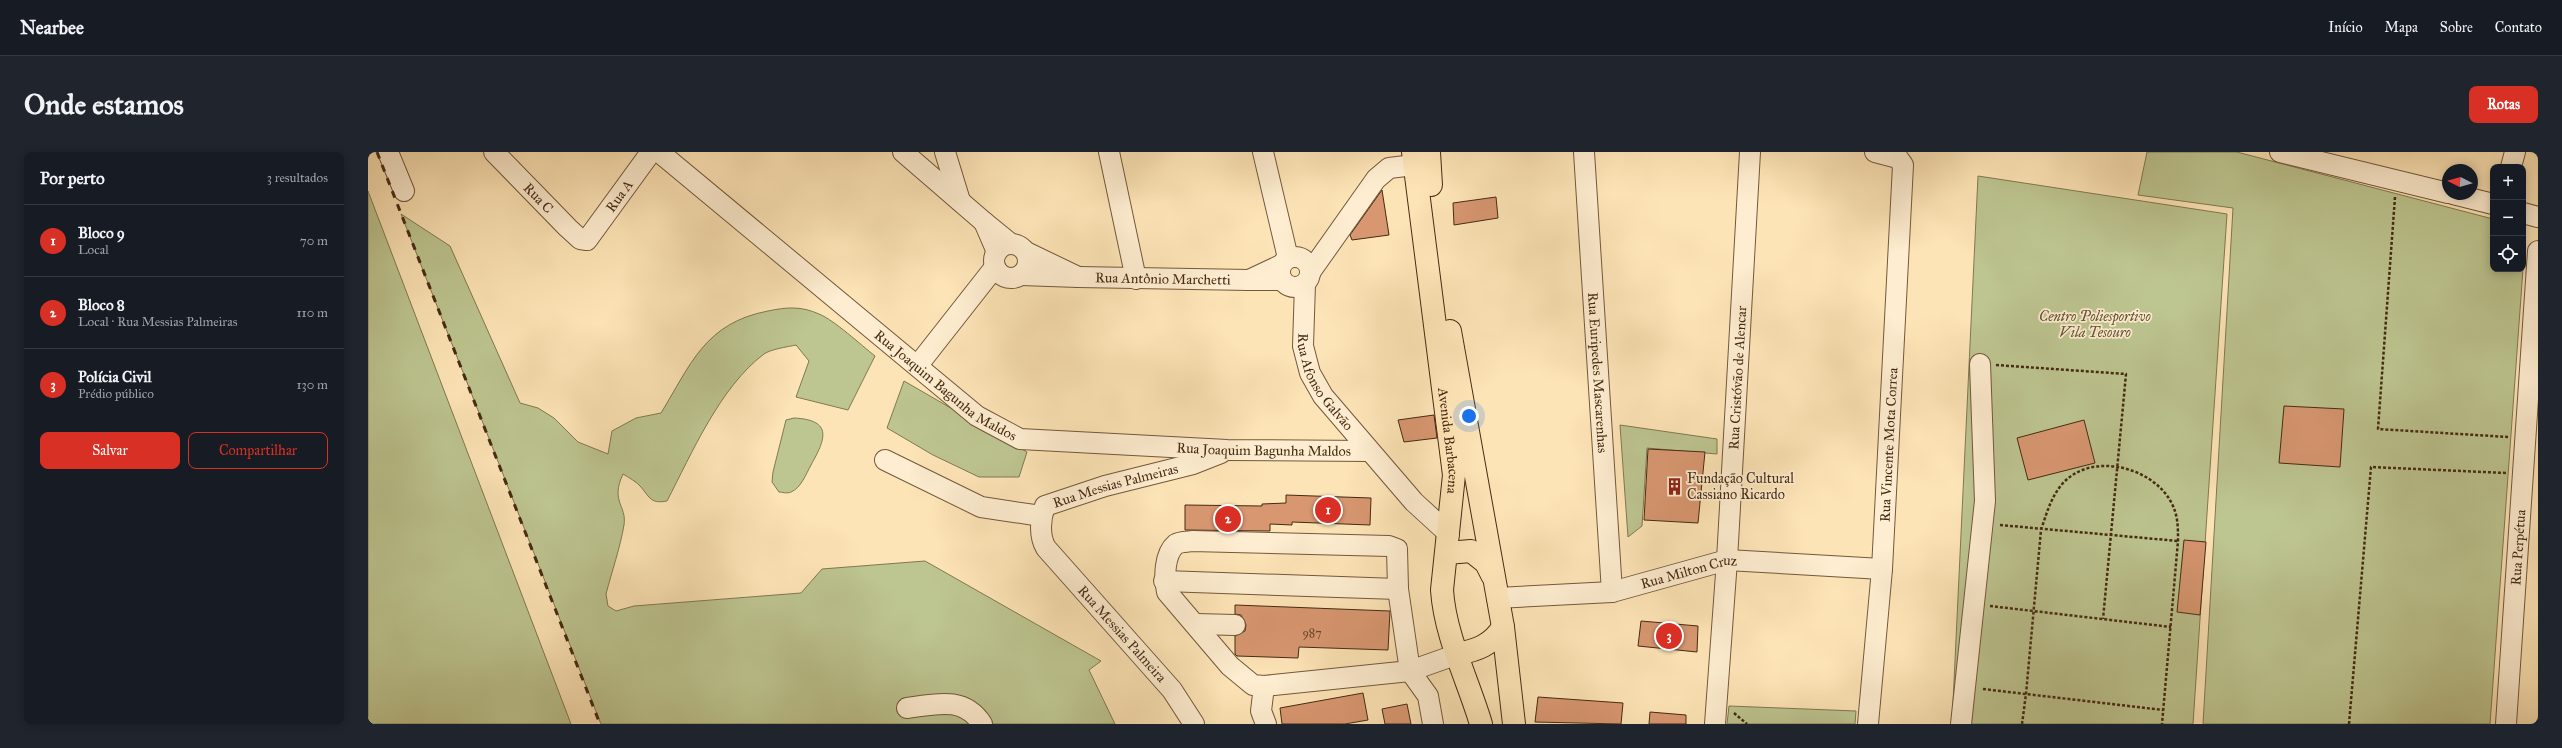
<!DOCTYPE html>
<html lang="pt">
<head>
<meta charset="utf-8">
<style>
	:root { --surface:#171b24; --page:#20242c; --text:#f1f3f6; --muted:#9ea1a6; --line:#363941; --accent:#d93025 }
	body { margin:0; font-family:"IM FELL Great Primer",serif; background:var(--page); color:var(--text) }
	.controls { position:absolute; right:12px; top:12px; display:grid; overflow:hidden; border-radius:8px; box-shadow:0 2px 10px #0003 }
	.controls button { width:36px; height:36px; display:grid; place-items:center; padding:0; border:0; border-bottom:1px solid var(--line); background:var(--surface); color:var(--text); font:20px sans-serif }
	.compass { position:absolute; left:2074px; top:12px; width:36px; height:36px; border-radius:50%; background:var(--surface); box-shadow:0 2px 10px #0003; rotate:276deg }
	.you { position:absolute; left:1101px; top:264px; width:14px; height:14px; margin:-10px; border:3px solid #fff; border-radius:50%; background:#1a73e8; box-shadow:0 0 0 6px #1a73e833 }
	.badge { display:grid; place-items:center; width:26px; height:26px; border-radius:50%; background:var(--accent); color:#fff; font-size:13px; font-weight:700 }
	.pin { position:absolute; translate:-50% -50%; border:2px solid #fff; box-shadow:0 1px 4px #0006 }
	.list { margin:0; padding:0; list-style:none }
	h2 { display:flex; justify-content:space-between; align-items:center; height:52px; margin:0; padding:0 16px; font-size:17px }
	h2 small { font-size:13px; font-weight:400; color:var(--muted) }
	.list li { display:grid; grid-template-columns:26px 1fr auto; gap:12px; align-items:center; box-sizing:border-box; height:72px; padding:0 16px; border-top:1px solid var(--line) }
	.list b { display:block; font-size:15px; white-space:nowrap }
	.list p { margin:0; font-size:13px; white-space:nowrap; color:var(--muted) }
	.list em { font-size:13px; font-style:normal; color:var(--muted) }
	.actions { display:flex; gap:8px; padding:12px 16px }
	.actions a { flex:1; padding:9px 0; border:1px solid var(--accent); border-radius:8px; text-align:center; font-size:14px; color:var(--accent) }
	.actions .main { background:var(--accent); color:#fff }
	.icon { flex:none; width:22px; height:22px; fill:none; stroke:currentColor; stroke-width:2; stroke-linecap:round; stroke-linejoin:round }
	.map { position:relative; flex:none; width:2170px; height:572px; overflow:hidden; border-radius:8px }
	header { display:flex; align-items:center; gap:24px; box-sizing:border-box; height:56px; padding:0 20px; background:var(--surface); border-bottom:1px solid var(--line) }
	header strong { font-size:19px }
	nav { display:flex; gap:22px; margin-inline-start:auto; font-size:14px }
	.intro { display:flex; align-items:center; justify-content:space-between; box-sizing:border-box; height:96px; padding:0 24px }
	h1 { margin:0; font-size:28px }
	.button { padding:10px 18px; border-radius:8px; background:var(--accent); color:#fff; font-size:14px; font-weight:700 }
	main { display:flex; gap:24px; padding:0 24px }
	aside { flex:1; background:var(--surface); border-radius:8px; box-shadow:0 2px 10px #0003 }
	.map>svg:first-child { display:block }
	.green { fill:#bdc590; stroke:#817851 }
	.building { fill:#d89771; stroke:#452a12 }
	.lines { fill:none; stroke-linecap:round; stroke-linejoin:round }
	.minor-casing { stroke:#73583b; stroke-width:22 }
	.major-casing { stroke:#452a12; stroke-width:24 }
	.path { stroke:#452a12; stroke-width:2.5; stroke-dasharray:3 2; stroke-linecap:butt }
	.minor { stroke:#feedd0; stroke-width:20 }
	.major { stroke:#fde4b6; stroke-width:22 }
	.rail { stroke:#452a12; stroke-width:3; stroke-dasharray:7 7; stroke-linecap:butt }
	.labels { text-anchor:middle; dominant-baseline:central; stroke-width:3.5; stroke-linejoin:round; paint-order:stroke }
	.number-label { font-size:12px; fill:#6a452a }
	.street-label { font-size:14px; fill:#452a12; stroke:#feedd0 }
	.park-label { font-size:14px; font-style:italic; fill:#635132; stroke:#feedd0 }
	.poi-label { font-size:14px; fill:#452a12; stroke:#feedd0; text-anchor:start }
</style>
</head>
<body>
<header>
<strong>Nearbee</strong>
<nav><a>Início</a><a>Mapa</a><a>Sobre</a><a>Contato</a></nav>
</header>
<div class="intro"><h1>Onde estamos</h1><a class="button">Rotas</a></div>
<main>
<aside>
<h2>Por perto<small>3 resultados</small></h2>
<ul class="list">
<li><span class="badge">1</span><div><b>Bloco 9</b><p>Local</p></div><em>70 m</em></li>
<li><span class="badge">2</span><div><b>Bloco 8</b><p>Local · Rua Messias Palmeiras</p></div><em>110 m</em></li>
<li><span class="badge">3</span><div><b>Polícia Civil</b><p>Prédio público</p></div><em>130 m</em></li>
</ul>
<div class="actions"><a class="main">Salvar</a><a>Compartilhar</a></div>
</aside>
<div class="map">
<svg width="2170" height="572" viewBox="0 0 2170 572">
	<rect width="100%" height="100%" fill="#fde4b6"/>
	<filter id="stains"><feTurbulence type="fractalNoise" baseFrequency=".005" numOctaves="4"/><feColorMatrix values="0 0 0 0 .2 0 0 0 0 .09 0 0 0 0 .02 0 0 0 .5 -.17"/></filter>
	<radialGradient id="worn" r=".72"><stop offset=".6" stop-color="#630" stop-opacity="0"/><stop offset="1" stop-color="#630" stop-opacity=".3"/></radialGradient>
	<path class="green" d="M1779 0H1869L2125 67V117H2155L2122 572H1835L1865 56 1770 43Z
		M1610 24 1859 62 1825 572H1584Z
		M0 39 203 572H0Z
		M33 62 82 94 152 251 170 256 186 266 210 290 240 302 244 279 268 266 293 261C323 212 337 171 400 159 419 155 433 154 451 162 466 168 493 193 507 204L480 258 428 245 441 209 428 193C419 195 403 197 396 202 352 235 324 301 299 349 283 352 282 346 273 335 269 330 260 325 255 322 242 350 259 353 256 373 252 396 244 419 238 442L240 454 248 459 266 454 433 441 454 417 557 409 733 509 721 518 747 572H233Z
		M536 229 659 300 651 325H611L565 303 519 276Z
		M426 266C466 268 457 288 443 313 438 322 433 336 423 340 419 342 414 340 411 340L404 330 405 320 418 268Z
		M1252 273 1349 287V302L1279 296 1274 374 1260 385Z
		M1361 554 1488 559 1487 572H1359Z"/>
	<path class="building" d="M1014 38 1021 83 984 88 982 83Z
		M1128 45 1130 66 1086 73 1085 51Z
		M1916 254 1976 257 1972 315 1911 311Z
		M1066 263 1069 286 1036 290 1030 268Z
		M1716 268 1727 311 1660 328 1649 286Z
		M1280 297 1337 300 1330 371 1276 368Z
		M918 343 1003 346 1002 373 924 370V373L902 372V379L817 378V353L894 354V352L918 351Z
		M1816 388 1838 390 1832 463 1809 460Z
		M867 453 1022 459 1020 498 931 495 930 506 869 504 867 502V484L877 479 878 473 873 463 867 462Z
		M1273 469 1330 474 1329 500 1270 494Z
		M995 541 1000 568 977 572H914L912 556Z
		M1170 545 1255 551 1253 572 1167 570Z
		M1039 552 1043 572H1017L1014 557Z
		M1282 560 1318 563V572H1281Z"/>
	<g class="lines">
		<defs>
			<g id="minor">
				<path d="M20 0 36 39"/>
				<path id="s1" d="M126 0 200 76 212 87 219 88 283 0"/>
				<path id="s2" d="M291 0 609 264 652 287 859 298 1001 299"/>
				<path d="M535 0 616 70"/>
				<path d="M577 0 592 49"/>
				<path d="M741 0 768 127"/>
				<path d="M895 0 920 106"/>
				<path id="s3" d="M1216 0 1244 440"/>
				<path d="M1912 0 2080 41"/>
				<path d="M2143 15 2147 0"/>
				<path d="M2085 42 2125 52"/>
				<path d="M2155 61 2170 65"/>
				<circle cx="643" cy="109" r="17"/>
				<path d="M629 100 616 70 643 92"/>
				<circle cx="927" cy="120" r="15"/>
				<path d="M913 113 881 128H914"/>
				<path d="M943 119 1008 27 1021 16 1046 13"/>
				<path d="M653 123 710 125 658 100"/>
				<path id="s4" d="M710 125 881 128"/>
				<path id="s5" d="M937 132 935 194 942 221 955 244 1046 350 1081 382"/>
				<path d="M550 213 627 115"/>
				<path d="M517 308 613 355 673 364"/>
				<path d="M796 429 1030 437"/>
				<path id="s6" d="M1129 446 1244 440 1359 408 1514 417"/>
				<path d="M828 472 867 473"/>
				<path d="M896 534 893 559 898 572"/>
				<path d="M539 556C568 552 596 544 614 572"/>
				<path id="s7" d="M826 572 804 538 678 396C671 384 672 367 677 354L737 334 825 312 853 301"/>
				<path d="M1065 572 1060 544 1042 519 1030 437 1029 397 1021 394 824 389C819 390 812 390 808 392 796 402 796 426 799 440L862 514 885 533 896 534 1042 519 1090 502"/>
				<path id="s8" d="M1347 572 1359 408 1382 0"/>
				<path id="s9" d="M1500 572 1514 417 1535 13 1530 6 1507 0"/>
				<path d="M1593 572 1617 349 1612 212"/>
				<path id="s10" d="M2138 572 2170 99"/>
			</g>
			<g id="major">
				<path id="s11" d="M1045 0 1086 323 1074 438C1077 484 1100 528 1113 572"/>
				<path d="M1061 0 1063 33"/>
				<path d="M1082 179 1135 475 1146 572"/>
				<path d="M1079 401 1103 399 1118 411 1124 423"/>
				<path d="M1090 502C1109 498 1124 493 1135 475"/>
			</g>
		</defs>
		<use href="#minor" class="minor-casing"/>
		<use href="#major" class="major-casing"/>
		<path class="path" d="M2027 45 2010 277 2140 285
			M1628 213 1758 222 1735 467
			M1632 373 1810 389
			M1622 454 1803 475
			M1615 537 1795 558
			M1366 561 1379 572
			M1654 572 1658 542 1673 378C1679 360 1684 342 1697 329 1727 300 1785 316 1803 350 1810 363 1810 374 1810 389L1794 572
			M1981 572 2003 315 2138 321"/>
		<use href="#minor" class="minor"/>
		<use href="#major" class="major"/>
		<path class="rail" d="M9 0 232 572"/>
	</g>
	<defs>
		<symbol id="building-bare" viewBox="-9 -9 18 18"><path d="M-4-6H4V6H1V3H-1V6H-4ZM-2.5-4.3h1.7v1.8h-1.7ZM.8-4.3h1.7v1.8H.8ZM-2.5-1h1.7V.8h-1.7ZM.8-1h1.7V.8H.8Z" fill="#8f2418" stroke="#feedd0" stroke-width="2.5" paint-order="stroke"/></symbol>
	</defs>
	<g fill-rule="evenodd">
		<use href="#building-bare" x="1294" y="322" width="25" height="25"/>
	</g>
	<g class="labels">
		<g class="number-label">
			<text x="944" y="481">987</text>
		</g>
		<g class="street-label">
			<text stroke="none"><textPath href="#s1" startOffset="184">Rua A</textPath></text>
			<text stroke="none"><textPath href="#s1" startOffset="64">Rua C</textPath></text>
			<text stroke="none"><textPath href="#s4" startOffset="85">Rua Antônio Marchetti</textPath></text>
			<text stroke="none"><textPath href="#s3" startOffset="221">Rua Euripedes Mascarenhas</textPath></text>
			<text stroke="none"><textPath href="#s8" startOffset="347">Rua Cristóvão de Alencar</textPath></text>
			<text stroke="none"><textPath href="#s5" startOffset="104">Rua Afonso Galvão</textPath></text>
			<text stroke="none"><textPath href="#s2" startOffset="370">Rua Joaquim Bagunha Maldos</textPath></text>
			<text stroke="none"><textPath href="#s11" startOffset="291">Avenida Barbacena</textPath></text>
			<text stroke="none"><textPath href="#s9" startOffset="280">Rua Vincente Mota Correa</textPath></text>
			<text stroke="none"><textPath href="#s2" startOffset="706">Rua Joaquim Bagunha Maldos</textPath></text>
			<text stroke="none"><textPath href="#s7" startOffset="347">Rua Messias Palmeiras</textPath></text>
			<text stroke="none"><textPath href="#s10" startOffset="177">Rua Perpétua</textPath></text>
			<text stroke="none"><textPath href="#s6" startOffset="195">Rua Milton Cruz</textPath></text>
			<text transform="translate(754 482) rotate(48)">Rua Messias Palmeira</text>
		</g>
		<g class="park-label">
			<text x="1727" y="164">Centro Poliesportivo<tspan x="1727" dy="16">Vila Tesouro</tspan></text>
		</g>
		<g class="poi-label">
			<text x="1319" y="326">Fundação Cultural<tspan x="1319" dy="16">Cassiano Ricardo</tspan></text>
		</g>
	</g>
	<rect width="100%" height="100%" filter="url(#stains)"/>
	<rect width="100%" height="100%" fill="url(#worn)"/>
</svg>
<div class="controls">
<button>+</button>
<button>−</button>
<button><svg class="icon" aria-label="locate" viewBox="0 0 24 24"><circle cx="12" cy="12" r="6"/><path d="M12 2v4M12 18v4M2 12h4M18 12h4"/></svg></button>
</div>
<svg class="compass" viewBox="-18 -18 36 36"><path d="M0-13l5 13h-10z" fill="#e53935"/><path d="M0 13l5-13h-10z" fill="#9ea1a6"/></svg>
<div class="you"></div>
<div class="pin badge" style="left:960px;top:358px">1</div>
<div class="pin badge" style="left:860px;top:367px">2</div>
<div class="pin badge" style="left:1301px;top:484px">3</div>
</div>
</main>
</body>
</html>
